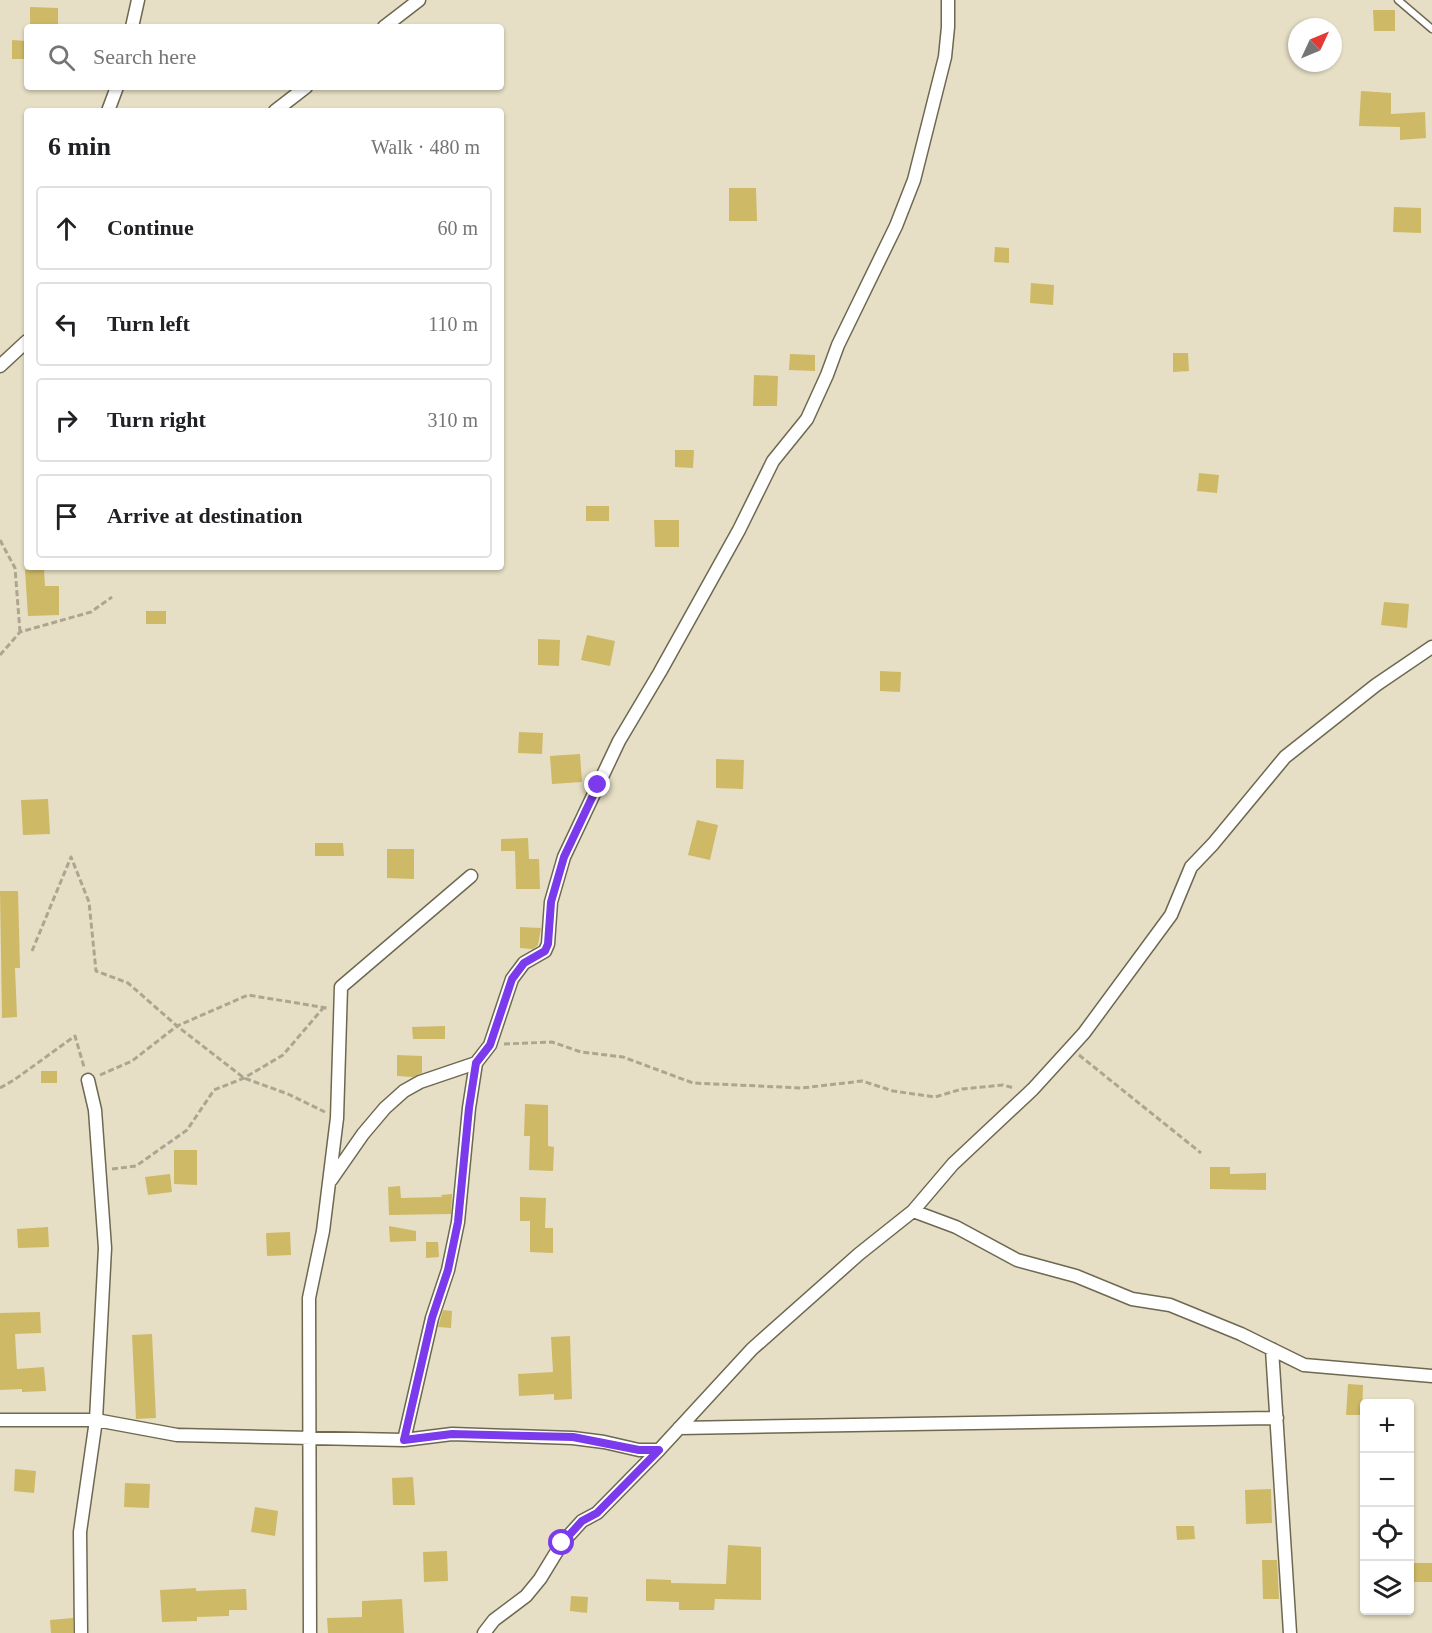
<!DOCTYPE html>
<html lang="en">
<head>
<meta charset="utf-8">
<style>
	:root { --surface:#fff; --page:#f2f2f2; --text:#202124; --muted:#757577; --line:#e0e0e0 }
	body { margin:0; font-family:"Times New Roman",serif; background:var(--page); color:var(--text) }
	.controls { position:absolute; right:18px; bottom:18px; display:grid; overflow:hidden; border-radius:6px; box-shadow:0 2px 4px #0004 }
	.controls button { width:54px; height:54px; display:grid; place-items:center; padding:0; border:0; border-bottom:2px solid var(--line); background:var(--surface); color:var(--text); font:30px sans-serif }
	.compass { position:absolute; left:1288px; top:18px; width:54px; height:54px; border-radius:50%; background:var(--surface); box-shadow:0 2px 4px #0004; rotate:46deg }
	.stop { position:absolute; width:18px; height:18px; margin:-14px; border:4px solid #7c3aed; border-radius:50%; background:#fff }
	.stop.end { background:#7c3aed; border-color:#fff; box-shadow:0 2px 6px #0008 }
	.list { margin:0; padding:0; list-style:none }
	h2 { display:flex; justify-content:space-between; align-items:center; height:78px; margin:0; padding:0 24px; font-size:26px }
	h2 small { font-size:20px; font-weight:400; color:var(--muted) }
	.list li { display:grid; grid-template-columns:39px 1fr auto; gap:18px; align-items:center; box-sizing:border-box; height:84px; margin:0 12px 12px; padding:0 12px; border:2px solid var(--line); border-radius:6px }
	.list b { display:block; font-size:22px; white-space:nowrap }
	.list em { font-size:20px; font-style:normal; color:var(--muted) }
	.icon { flex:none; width:33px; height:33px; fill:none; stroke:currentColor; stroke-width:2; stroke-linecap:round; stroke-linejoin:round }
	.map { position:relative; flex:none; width:1432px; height:1633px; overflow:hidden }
	.search { position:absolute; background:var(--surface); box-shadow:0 2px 4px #0004; left:24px; top:24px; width:480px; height:66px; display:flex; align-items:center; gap:15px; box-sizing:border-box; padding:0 21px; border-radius:6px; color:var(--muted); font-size:22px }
	.panel { position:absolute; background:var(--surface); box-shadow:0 2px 4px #0004; left:24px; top:108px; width:480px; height:462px; border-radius:6px }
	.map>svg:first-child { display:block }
	.building { fill:#ceb966 }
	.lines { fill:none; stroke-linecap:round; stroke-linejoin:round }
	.service-casing { stroke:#6d6851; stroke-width:9 }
	.minor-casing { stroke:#6d6851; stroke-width:15 }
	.path { stroke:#aca691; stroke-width:3; stroke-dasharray:6 3; stroke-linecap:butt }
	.service { stroke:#fff; stroke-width:6 }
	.minor { stroke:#fff; stroke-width:12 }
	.route { stroke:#7c3aed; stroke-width:8 }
</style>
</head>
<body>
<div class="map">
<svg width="1432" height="1633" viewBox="0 0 1432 1633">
	<rect width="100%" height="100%" fill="#e6dfc5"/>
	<path class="building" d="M30 7 58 8V27H30Z
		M1373 10H1395V31H1374Z
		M12 40 26 41 25 59H12Z
		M1361 91 1391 93V114L1425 112 1426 138 1400 140V127L1359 126Z
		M729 188H756L757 221H729Z
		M1394 207 1421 208V233L1393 232Z
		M995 247 1009 248V263L994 262Z
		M1031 283 1054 285 1053 305 1030 303Z
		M1173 353H1188L1189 371 1173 372Z
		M790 354 815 355V371L789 370Z
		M754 375 778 376 777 406H753Z
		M675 450H694L693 468 675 467Z
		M1199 473 1219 475 1217 493 1197 491Z
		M586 506H609V521H586Z
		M654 520H679V547H655Z
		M25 570H44L45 586H59V615L28 616Z
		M1384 602 1409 604 1407 628 1381 625Z
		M146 611H166V624H146Z
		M587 635 615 641 610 666 581 660Z
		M538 639 560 640 559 666 538 665Z
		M880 671 901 672 900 692 880 691Z
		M519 732 543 733 542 754 518 753Z
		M580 754 582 782 552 784 550 756Z
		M716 759 744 760 743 789 716 788Z
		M48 799 50 834 23 835 21 800Z
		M697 820 718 825 710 860 688 855Z
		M528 838 529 859H539L540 889H516L515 851H501V839Z
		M315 843H343L344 856H315Z
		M387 849H414V879L387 878Z
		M0 891H18L20 968H15L17 1017 2 1018Z
		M520 927 541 928 538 945 533 949 520 948Z
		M445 1026V1039H413L412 1027Z
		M397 1055 422 1056V1073L413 1077 397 1076Z
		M41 1071H57V1083H41Z
		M525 1104 548 1105V1146L554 1147 553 1171 529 1170 530 1136H524Z
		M174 1150H197V1185L174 1184Z
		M1210 1167H1230V1174L1266 1173V1190L1210 1189Z
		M170 1174 172 1192 148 1195 145 1177Z
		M400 1186 401 1198 442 1197 441 1195 452 1194 451 1214 389 1215 388 1187Z
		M520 1197 546 1198 545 1228H553V1253L530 1252V1221H520Z
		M389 1226 416 1231V1241L390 1242Z
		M48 1227 49 1247 18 1248 17 1229Z
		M290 1232 291 1255 267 1256 266 1233Z
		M426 1242H438L439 1257 426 1258Z
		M443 1310 452 1311 451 1328 438 1327Z
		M40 1312 41 1333 15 1334 17 1369 44 1367 46 1391 22 1392V1389L0 1390V1313Z
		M152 1334 156 1418 136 1419 132 1335Z
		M570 1336 572 1399 554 1400V1394L519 1396 518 1374 553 1372 551 1337Z
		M1348 1384 1363 1385 1362 1415H1346Z
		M15 1469 36 1471 34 1493 14 1491Z
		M413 1477 415 1505H393L392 1478Z
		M125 1483 150 1484 149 1508 124 1507Z
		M1271 1489 1272 1523 1246 1524 1245 1490Z
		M255 1507 278 1511 275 1536 251 1532Z
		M1176 1526H1194L1195 1539 1177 1540Z
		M728 1545 761 1547V1600L715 1599 714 1610H679V1602L646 1601V1579L671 1580V1583L726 1584Z
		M447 1551 448 1581 424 1582 423 1552Z
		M1262 1560H1277L1279 1599H1263Z
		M1410 1563H1432V1582H1410Z
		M196 1588V1591L246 1589 247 1610H229V1616L197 1617V1621L162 1622 160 1590Z
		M571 1596 588 1597 587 1613 570 1611Z
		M402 1599 404 1633H328L327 1618 362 1617V1601Z
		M73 1618V1633H51L50 1620Z"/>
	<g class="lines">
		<defs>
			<path id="service" d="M1398 0 1432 29"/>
			<path id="minor" d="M132 27 138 0
				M384 27 419 0
				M108 111 117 87
				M275 111 306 87
				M0 366 27 341
				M331 1180 363 1134 385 1108 404 1091 420 1082 476 1063
				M913 1211 956 1227 1017 1260 1076 1276 1132 1299 1170 1305 1241 1334 1304 1365 1432 1376
				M1272 1349 1290 1633
				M0 1420H96L177 1435 404 1440
				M679 1428 1277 1418
				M659 1450H639L604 1442 573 1438 452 1434 404 1440 432 1318 448 1270 458 1222 469 1108 476 1063 490 1045 512 979 524 963 545 951 548 944 551 902 564 857 619 741 660 672 739 530 773 461 807 419 827 375 838 345 896 226 914 180 945 57 948 27V0
				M81 1633 80 1532 96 1420 105 1248 95 1110 88 1080
				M310 1633 309 1298 323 1231 337 1118 341 987 471 876
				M484 1633 494 1620 526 1596 540 1579 562 1543 582 1521 597 1513 659 1450 752 1349 859 1254 913 1211 953 1164 1033 1089 1084 1033 1171 915 1191 867 1213 844 1285 757 1376 685 1432 647"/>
		</defs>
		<use href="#service" class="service-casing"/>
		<use href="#minor" class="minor-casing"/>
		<path class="path" d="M0 540 15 568 20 632
			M0 655 20 632 91 612 112 597
			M32 951 71 857 89 902 96 971 128 983 177 1026 244 1078 288 1094 325 1112
			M504 1044 552 1042 581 1052 623 1057 693 1083 802 1088 862 1081 893 1091 935 1097 962 1089 1003 1085 1014 1088
			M1079 1055 1201 1153
			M100 1075 132 1061 177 1026 248 995 327 1008
			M0 1088 14 1080 75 1036 84 1067
			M112 1169 136 1166 187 1130 214 1090 244 1078 283 1055 324 1007"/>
		<use href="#service" class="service"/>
		<use href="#minor" class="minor"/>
	</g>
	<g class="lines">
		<path class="route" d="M562 1543 582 1521 597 1513 659 1450H639L573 1437 452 1434 404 1440 432 1318 448 1270 458 1222 469 1108 476 1063 490 1045 512 979 524 963 545 951 548 944 551 902 564 857 598 785"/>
	</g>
</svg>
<div class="controls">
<button>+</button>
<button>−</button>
<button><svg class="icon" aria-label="locate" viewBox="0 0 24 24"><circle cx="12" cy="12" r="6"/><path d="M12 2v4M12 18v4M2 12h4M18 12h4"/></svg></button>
<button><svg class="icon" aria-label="layers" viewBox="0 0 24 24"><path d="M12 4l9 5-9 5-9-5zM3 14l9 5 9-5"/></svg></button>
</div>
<svg class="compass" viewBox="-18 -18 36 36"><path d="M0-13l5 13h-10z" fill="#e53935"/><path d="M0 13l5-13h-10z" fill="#757577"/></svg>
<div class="stop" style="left:562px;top:1543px"></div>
<div class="stop end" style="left:598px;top:785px"></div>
<div class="search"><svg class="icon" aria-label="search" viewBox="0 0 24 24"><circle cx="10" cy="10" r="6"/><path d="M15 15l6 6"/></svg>Search here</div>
<section class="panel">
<h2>6 min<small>Walk · 480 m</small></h2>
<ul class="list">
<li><svg class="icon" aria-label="ahead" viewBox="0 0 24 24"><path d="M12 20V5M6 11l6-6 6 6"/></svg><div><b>Continue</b></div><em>60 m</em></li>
<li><svg class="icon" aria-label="left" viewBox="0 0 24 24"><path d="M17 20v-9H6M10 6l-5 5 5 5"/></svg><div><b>Turn left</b></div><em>110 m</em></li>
<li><svg class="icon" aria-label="right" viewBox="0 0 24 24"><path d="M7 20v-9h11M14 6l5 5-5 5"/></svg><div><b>Turn right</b></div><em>310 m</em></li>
<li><svg class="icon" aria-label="arrive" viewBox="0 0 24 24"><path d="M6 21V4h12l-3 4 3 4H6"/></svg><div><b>Arrive at destination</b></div></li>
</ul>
</section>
</div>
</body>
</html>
